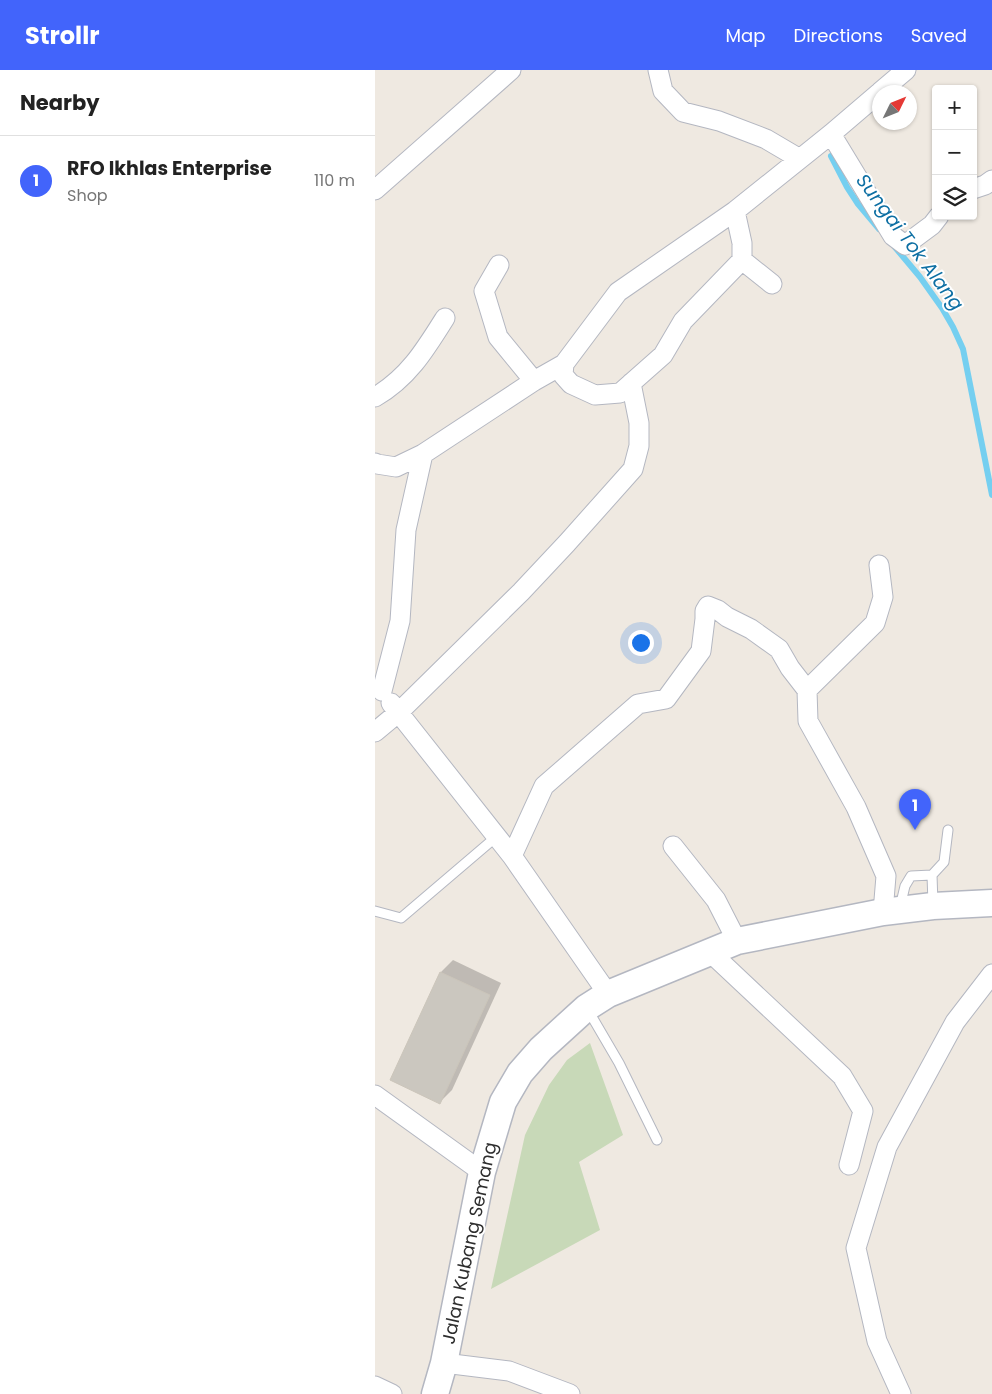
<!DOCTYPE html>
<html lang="en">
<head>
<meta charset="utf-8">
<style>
	:root { --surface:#fff; --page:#f2f2f2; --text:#222; --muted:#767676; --line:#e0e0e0; --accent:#4264fb }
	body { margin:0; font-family:Poppins,sans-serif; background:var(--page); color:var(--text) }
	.controls { position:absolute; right:15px; top:15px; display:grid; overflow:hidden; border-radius:5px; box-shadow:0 1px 4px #0004 }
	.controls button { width:45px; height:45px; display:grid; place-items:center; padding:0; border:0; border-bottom:1px solid var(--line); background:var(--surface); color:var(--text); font:25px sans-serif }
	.compass { position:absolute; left:497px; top:15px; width:45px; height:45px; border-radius:50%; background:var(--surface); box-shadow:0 1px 4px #0004; rotate:47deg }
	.you { position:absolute; left:265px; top:572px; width:18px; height:18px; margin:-12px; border:4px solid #fff; border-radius:50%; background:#1a73e8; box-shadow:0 0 0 8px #1a73e833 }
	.badge { display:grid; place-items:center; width:32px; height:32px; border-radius:50%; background:var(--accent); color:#fff; font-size:16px; font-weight:700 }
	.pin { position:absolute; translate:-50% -41px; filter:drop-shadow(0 1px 2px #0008) }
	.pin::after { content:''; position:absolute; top:26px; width:18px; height:15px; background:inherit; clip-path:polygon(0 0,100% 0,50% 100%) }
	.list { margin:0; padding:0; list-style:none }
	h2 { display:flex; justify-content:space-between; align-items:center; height:65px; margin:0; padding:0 20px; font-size:21px }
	h2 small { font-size:16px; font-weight:400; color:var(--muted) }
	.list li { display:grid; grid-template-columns:32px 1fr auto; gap:15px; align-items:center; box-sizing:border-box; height:90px; padding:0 20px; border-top:1px solid var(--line) }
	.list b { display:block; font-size:19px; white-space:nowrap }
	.list p { margin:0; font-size:16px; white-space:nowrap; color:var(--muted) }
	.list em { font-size:16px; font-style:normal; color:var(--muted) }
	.icon { flex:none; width:28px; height:28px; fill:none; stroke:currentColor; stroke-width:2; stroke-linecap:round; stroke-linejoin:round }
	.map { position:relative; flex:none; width:617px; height:1324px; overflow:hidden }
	header { display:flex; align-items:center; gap:30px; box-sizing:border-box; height:70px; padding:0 25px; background:var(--accent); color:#fff }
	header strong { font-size:24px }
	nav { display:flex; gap:28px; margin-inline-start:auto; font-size:18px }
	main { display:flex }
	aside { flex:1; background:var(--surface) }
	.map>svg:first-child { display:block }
	.cemetery { fill:#c8d9b8 }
	.shadow { fill:#0003 }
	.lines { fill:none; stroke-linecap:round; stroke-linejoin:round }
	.stream { stroke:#75cff0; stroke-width:6 }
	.building { fill:#cbc7bf; stroke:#cbc5ba }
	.lane-casing { stroke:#b4b7c1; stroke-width:11 }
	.street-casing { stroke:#b4b7c1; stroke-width:21 }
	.secondary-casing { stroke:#b4b7c1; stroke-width:29 }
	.lane { stroke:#fff; stroke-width:9 }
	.street { stroke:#fff; stroke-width:19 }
	.secondary { stroke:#fff; stroke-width:26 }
	.labels { text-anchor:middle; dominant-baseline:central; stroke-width:4; stroke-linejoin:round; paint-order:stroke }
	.street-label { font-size:18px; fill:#2e2e2e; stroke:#fff }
	.water-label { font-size:19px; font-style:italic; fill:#0d6fa3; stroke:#fff }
</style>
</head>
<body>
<header>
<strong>Strollr</strong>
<nav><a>Map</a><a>Directions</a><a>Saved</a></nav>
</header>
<main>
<aside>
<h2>Nearby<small></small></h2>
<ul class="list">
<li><span class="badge">1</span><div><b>RFO Ikhlas Enterprise</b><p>Shop</p></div><em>110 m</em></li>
</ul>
</aside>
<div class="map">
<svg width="617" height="1324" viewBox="0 0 617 1324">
	<rect width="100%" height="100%" fill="#efe9e1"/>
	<path class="cemetery" d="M215 973 248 1065 204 1092 225 1160 116 1219 150 1065 174 1015 192 990Z"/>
	<path class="shadow" d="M78 890 126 913 77 1020 65 1032 66 902Z"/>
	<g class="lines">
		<path class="stream" d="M456 86 472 117 483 134 504 159
			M519 176 545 207 567 238 578 257 588 279 617 425"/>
	</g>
	<path class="building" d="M65 902 115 925 65 1034 15 1010Z"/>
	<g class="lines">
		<defs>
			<path id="lane" d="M558 834 557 805 569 792 573 760
				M525 837 530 816 536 806 557 805
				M0 841 26 848 121 767
				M213 940 244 993 282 1070"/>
			<path id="street" d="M283 0 288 21 308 42 344 51 391 69 425 89
				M505 22 531 0
				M456 64 518 166 530 175 557 155 564 146
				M598 119 610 115 617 110
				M0 120 136 0
				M367 190 397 214
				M124 195 109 221 123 267 159 311
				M189 294 188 305 196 314 220 325 245 323 288 285 308 251 367 190V173L360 141
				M0 327C33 308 50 280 70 248
				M0 393 2 394 21 397 48 384
				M504 495 508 527 500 553 432 620 433 651 481 737 511 806 508 842
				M7 621 25 551 31 460 48 384 159 311 189 294 243 222 360 141 456 64 504 23
				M16 633 137 786 233 924
				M0 662 24 642 146 522 192 473 258 399 264 376V353L256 313
				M298 776 341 830 362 871
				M137 786 169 716 263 634 291 629 326 581 330 549V541L333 536 343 540 352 547 376 559 404 579 415 598 432 620
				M335 882 467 1006 488 1041 474 1095
				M0 1025 107 1102
				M69 1293 134 1301 195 1324
				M0 1316 17 1324
				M526 1324 502 1271 481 1178 512 1077 580 952 617 904"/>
			<path id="secondary" d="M60 1324 69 1293 107 1102 128 1032 145 1003 166 979 211 938 233 924 362 871 508 842 558 836 617 833"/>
		</defs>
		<use href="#lane" class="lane-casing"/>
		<use href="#street" class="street-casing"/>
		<use href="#secondary" class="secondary-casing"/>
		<use href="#lane" class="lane"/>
		<use href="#street" class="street"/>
		<use href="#secondary" class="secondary"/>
	</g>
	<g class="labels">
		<g class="street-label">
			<text transform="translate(94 1173) rotate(-78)">Jalan Kubang Semang</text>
		</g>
		<g class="water-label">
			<text transform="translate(535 172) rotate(53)">Sungai Tok Alang</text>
		</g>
	</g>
</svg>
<div class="controls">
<button>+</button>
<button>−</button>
<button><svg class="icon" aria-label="layers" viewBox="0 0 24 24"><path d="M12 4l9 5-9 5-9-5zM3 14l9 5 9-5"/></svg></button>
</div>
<svg class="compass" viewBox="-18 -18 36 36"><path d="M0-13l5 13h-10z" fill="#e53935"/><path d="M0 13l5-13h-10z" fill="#767676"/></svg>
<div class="you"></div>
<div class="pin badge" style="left:540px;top:760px">1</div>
</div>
</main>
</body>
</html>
